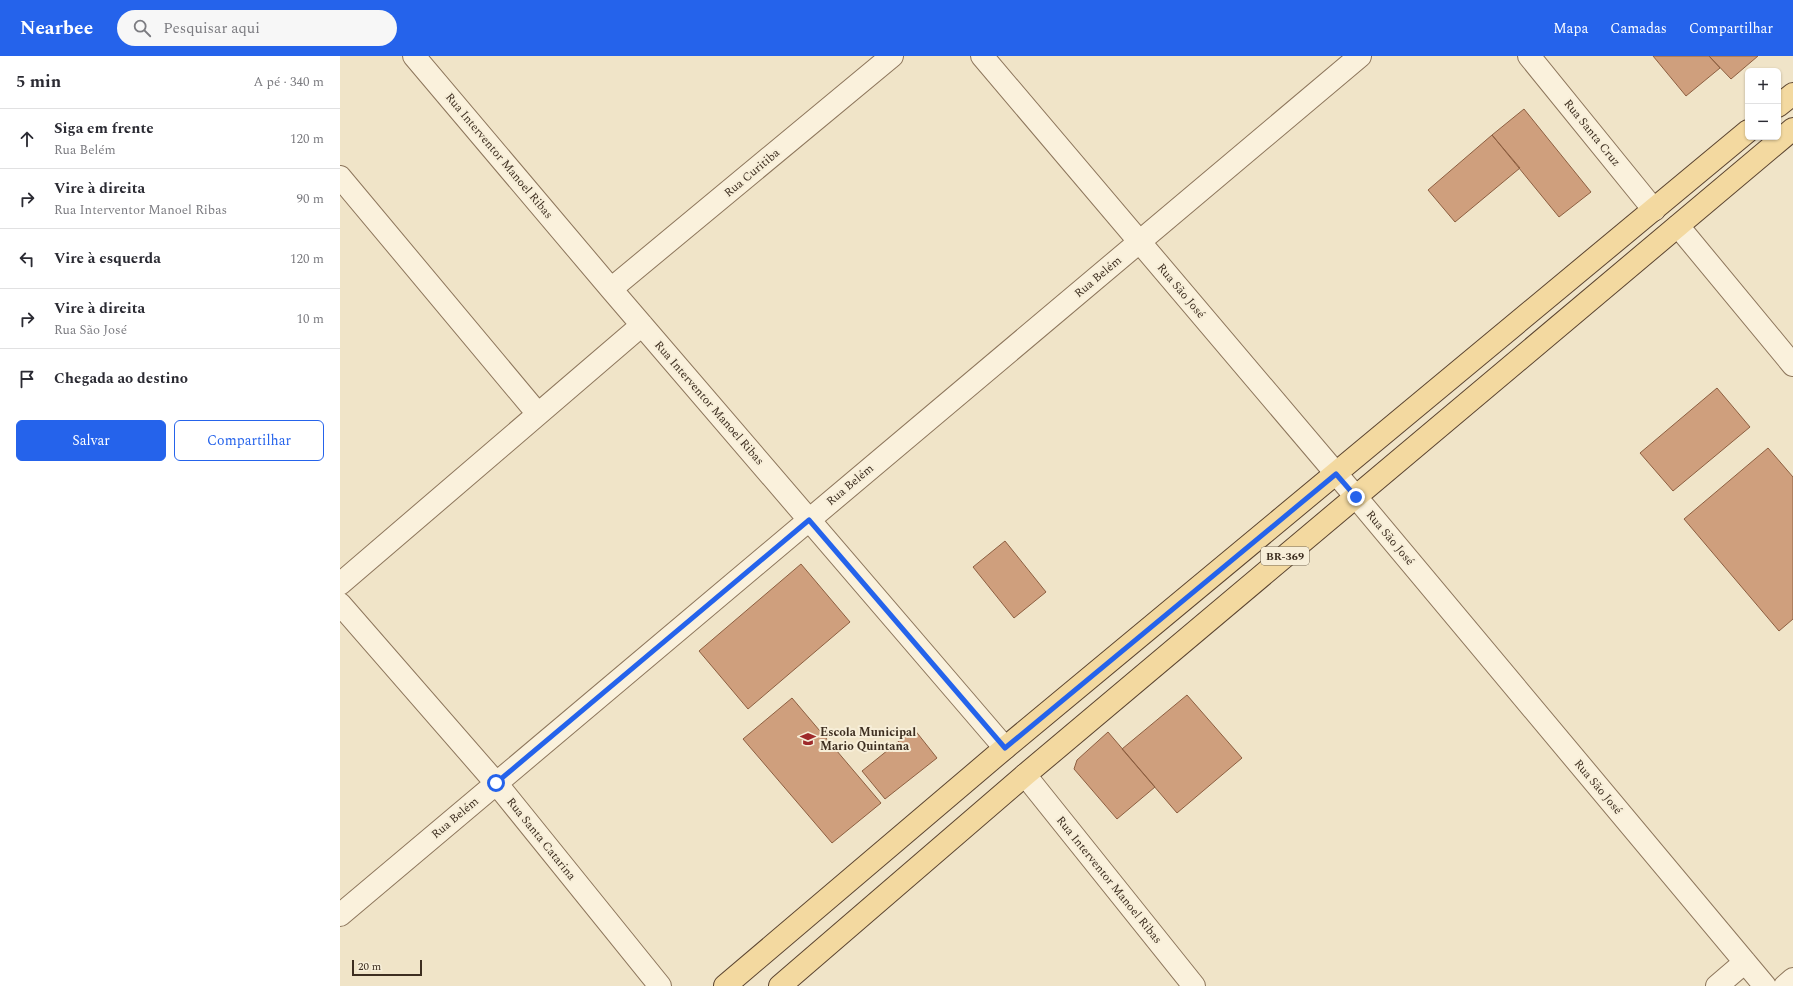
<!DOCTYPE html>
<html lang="pt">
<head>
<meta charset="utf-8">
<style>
	:root { --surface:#fff; --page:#f7f7f7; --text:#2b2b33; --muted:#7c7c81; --line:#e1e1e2; --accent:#2563eb }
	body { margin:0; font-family:Spectral,serif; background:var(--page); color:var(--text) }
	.controls { position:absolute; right:12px; top:12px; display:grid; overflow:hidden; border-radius:6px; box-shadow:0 1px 3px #0004 }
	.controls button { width:36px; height:36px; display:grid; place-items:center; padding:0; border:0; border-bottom:1px solid var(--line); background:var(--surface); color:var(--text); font:20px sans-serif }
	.scale { position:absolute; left:12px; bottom:10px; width:70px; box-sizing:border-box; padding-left:4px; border:2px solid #3d2e20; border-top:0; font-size:11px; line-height:14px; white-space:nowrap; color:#3d2e20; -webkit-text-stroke:3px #f7eed8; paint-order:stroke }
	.stop { position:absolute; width:12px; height:12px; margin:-9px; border:3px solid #2563eb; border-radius:50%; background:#fff }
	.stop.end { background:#2563eb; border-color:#fff; box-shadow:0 1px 4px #0008 }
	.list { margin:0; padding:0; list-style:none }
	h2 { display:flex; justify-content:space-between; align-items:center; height:52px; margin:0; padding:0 16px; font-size:17px }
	h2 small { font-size:13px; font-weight:400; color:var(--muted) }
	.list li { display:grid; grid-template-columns:26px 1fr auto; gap:12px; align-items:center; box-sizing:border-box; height:60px; padding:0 16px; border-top:1px solid var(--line) }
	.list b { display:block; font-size:15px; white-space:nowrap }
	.list p { margin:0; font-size:13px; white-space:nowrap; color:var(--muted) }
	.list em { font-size:13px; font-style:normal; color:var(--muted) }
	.actions { display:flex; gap:8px; padding:12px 16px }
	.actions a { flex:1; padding:9px 0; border:1px solid var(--accent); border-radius:6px; text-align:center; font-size:14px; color:var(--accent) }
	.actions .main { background:var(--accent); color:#fff }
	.icon { flex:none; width:22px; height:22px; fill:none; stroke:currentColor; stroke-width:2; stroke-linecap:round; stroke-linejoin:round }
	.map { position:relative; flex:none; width:1453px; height:930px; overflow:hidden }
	header { display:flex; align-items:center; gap:24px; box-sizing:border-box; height:56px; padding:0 20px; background:var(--accent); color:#fff }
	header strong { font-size:19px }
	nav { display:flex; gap:22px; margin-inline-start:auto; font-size:14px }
	.search { width:280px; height:36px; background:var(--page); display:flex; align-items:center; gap:10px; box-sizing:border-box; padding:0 14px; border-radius:22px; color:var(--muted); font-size:15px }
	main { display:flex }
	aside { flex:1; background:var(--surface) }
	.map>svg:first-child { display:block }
	.building { fill:#cf9f7d; stroke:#8d5f41 }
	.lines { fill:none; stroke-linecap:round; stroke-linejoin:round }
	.street-casing { stroke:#8d765c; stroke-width:24 }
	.primary-casing { stroke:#5b4430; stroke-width:24 }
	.street { stroke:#faf1dc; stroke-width:22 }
	.primary { stroke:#f3d9a0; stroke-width:22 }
	.route { stroke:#2563eb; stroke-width:5 }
	.labels { text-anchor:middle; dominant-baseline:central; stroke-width:4; stroke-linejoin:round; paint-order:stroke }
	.shield { fill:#f7eed8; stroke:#756857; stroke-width:1 }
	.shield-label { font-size:11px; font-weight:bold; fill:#3d2e20 }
	.street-label { font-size:12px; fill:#3d2e20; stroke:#f7eed8 }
	.poi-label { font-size:12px; font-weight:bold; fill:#3d2e20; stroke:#f7eed8; text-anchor:start }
</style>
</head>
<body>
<header>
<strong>Nearbee</strong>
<div class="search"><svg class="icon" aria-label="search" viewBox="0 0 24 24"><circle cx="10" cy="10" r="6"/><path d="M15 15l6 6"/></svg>Pesquisar aqui</div>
<nav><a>Mapa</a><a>Camadas</a><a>Compartilhar</a></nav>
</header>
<main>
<aside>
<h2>5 min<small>A pé · 340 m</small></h2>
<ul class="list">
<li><svg class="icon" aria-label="ahead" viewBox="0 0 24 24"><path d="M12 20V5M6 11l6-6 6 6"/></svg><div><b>Siga em frente</b><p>Rua Belém</p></div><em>120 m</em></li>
<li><svg class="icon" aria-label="right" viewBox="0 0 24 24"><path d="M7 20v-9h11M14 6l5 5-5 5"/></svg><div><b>Vire à direita</b><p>Rua Interventor Manoel Ribas</p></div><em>90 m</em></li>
<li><svg class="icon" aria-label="left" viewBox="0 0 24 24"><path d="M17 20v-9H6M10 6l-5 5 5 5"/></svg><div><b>Vire à esquerda</b></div><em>120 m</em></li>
<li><svg class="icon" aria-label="right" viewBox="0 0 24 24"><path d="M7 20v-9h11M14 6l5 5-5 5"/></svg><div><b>Vire à direita</b><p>Rua São José</p></div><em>10 m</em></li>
<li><svg class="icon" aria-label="arrive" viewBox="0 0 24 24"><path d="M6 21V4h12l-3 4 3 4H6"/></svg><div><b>Chegada ao destino</b></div></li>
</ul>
<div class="actions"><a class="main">Salvar</a><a>Compartilhar</a></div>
</aside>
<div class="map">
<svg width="1453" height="930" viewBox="0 0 1453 930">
	<rect width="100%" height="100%" fill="#f0e4c8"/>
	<path class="building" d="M1313 0H1369L1380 12 1346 40Z
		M1369 0H1418L1391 23Z
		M1184 53 1251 136 1219 161 1152 79Z
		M1152 79 1180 112 1115 166 1088 134Z
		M1377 332 1410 371 1333 435 1300 397Z
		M1428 392 1453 421V563L1439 575 1344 463Z
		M665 485 706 536 674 562 633 511Z
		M461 508 510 566 408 653 359 595Z
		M847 639 902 702 837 757 782 693Z
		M452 642 541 747 492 787 403 683Z
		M574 673 597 702 545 743 522 715Z
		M768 676 815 731 777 763 734 713 737 704Z"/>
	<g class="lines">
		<defs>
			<path id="street" d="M74 0 271 233 665 692
				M642 0 1016 441 1425 930
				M1189 0 1314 154
				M0 121 198 358
				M1338 170 1453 309
				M271 233 552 0
				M0 528 302 269
				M0 548 156 727 320 930
				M685 719 854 930
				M0 859 1020 0
				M1377 930 1405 906
				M1445 930 1453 923"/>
			<path id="primary" d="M1438 50 1453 38
				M385 930 665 692 1408 75
				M440 930 685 719 1453 73"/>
		</defs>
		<use href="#street" class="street-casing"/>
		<use href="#primary" class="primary-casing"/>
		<use href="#street" class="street"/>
		<use href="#primary" class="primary"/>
	</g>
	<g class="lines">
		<path class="route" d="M156 727 469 464 665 692 996 418 1016 441"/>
	</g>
	<defs>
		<symbol id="school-bare" viewBox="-9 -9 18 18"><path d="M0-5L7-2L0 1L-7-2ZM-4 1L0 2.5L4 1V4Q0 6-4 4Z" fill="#9e2a2b" stroke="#f7eed8" stroke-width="2.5" paint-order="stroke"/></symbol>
	</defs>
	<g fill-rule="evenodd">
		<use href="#school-bare" x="457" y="672" width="22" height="22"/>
	</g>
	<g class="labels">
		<rect class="shield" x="921" y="491" width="48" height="18" rx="3"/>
		<g class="shield-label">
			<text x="945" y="500">BR-369</text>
		</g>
		<g class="street-label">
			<text transform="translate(1252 77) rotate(51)">Rua Santa Cruz</text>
			<text transform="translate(159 100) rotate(50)">Rua Interventor Manoel Ribas</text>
			<text transform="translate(412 117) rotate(-40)">Rua Curitiba</text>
			<text transform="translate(758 221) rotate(-40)">Rua Belém</text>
			<text transform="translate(841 235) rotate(50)">Rua São José</text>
			<text transform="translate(369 347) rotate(49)">Rua Interventor Manoel Ribas</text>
			<text transform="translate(510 429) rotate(-40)">Rua Belém</text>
			<text transform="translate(1050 482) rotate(50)">Rua São José</text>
			<text transform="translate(1258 731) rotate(50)">Rua São José</text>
			<text transform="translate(115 762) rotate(-40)">Rua Belém</text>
			<text transform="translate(201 783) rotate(51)">Rua Santa Catarina</text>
			<text transform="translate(769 824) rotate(51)">Rua Interventor Manoel Ribas</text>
		</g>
		<g class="poi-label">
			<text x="480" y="676">Escola Municipal<tspan x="480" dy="14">Mario Quintana</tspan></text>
		</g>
	</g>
</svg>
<div class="controls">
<button>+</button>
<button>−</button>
</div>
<div class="scale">20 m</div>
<div class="stop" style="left:156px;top:727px"></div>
<div class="stop end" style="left:1016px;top:441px"></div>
</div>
</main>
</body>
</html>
